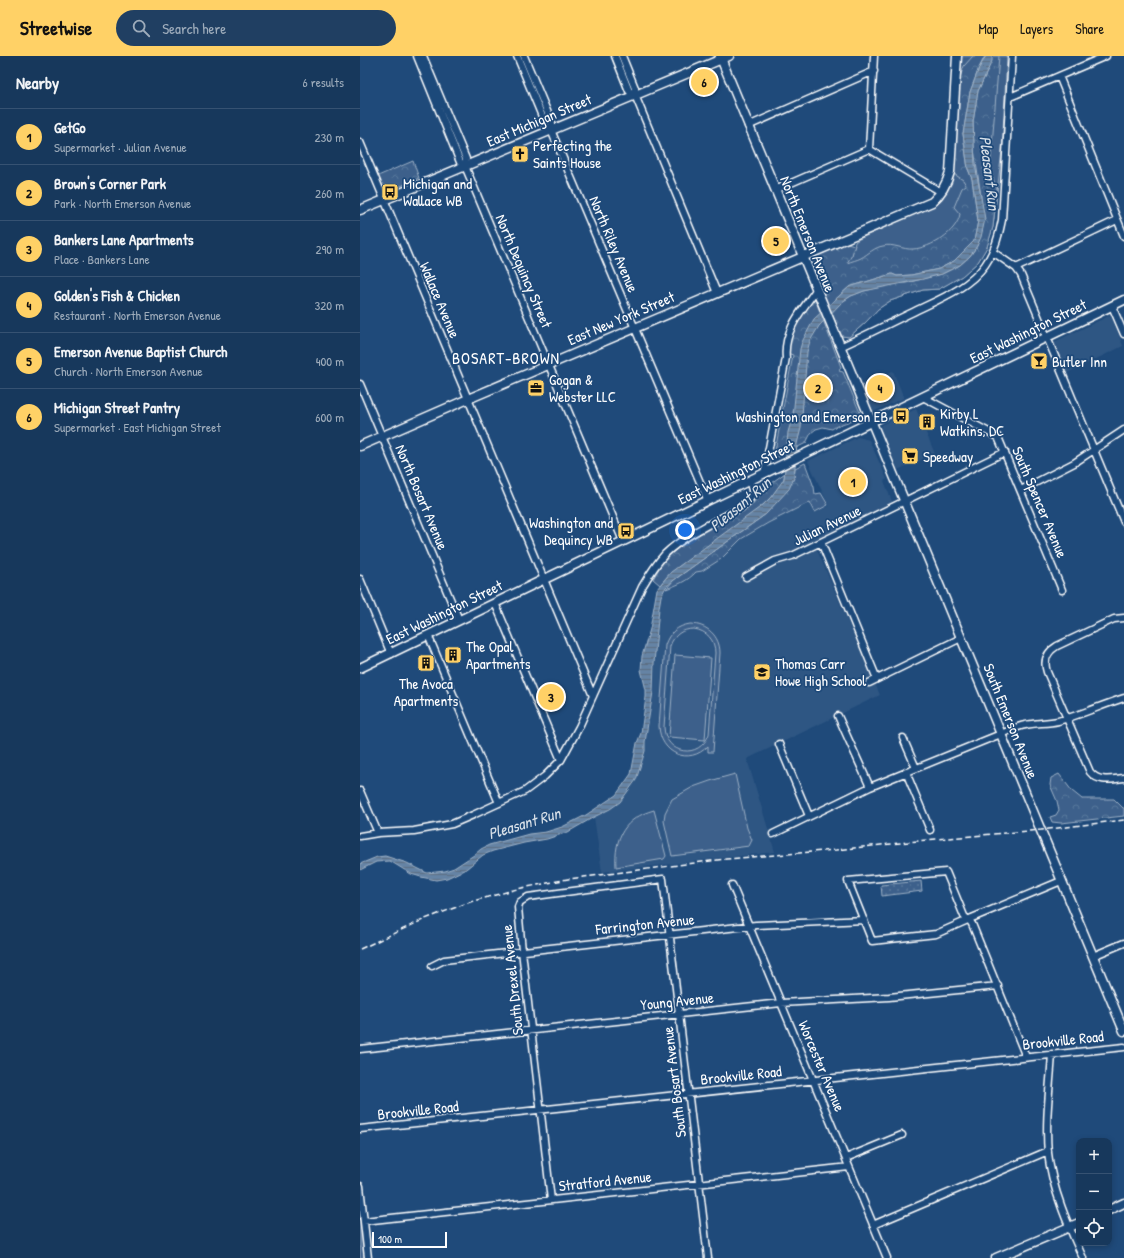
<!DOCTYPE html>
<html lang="en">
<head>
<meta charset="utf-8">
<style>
	:root { --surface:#17385c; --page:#203f62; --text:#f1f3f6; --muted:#9eacbb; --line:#365272; --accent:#ffd166 }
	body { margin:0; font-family:"Patrick Hand",sans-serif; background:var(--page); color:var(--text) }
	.controls { position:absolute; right:12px; bottom:12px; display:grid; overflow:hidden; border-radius:8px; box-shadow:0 2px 6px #0003 }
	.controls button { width:36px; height:36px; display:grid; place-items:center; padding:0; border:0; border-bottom:1px solid var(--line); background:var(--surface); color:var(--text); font:20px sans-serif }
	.scale { position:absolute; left:12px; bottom:10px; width:75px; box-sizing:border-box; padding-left:4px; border:2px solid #fff; border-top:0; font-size:11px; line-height:14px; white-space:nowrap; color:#fff; -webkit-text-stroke:3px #1f4a7a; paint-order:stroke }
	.you { position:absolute; left:325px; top:474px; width:14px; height:14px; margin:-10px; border:3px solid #fff; border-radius:50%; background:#1a73e8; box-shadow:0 0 0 6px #1a73e833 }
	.badge { display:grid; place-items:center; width:26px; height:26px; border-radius:50%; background:var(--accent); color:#111; font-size:13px; font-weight:700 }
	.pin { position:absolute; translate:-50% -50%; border:2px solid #fff; box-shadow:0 1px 4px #0006 }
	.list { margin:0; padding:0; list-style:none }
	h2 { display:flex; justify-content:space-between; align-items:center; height:52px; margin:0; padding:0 16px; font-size:17px }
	h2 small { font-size:13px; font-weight:400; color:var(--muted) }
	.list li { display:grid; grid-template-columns:26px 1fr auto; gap:12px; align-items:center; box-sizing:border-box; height:56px; padding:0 16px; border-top:1px solid var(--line) }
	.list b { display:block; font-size:15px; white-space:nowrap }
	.list p { margin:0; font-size:13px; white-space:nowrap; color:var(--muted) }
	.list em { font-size:13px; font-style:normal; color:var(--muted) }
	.icon { flex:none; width:22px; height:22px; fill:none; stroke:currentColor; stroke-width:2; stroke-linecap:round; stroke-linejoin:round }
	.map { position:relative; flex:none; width:764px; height:1202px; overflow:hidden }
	header { display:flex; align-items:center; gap:24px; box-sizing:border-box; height:56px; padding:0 20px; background:var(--accent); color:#111 }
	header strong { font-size:19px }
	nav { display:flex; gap:22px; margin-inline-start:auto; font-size:14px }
	.search { width:280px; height:36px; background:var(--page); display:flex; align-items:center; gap:10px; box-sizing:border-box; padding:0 14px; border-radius:22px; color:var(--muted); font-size:15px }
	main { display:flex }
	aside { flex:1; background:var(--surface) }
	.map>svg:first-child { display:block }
	.built { fill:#2e5683 }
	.grass { fill:#3c618b; stroke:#9eb0c5; fill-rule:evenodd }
	.forest { fill:url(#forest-crowns); stroke:#9eb0c5 }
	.garden { fill:url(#garden-dots); stroke:#9eb0c5 }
	.water { fill:url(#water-rules); stroke:#a3b5c8 }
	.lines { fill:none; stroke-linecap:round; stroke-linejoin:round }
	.minor-casing { stroke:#fff; stroke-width:9 }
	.major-casing { stroke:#fff; stroke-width:11 }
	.minor { stroke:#1f4a7a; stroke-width:6 }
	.major { stroke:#1f4a7a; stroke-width:8 }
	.rail { stroke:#fff; stroke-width:1.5; stroke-dasharray:6 3; stroke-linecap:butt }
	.labels { text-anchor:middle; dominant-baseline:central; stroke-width:3.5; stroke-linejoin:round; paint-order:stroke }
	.street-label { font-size:15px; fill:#fff; stroke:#1f4a7a }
	.poi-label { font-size:15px; fill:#fff; stroke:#1f4a7a; text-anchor:start }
	.water-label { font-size:16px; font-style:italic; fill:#d8e0e8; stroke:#1f4a7a }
	.neighbourhood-label { font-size:16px; letter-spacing:1px; fill:#fff; stroke:#1f4a7a }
</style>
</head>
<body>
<header>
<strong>Streetwise</strong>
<div class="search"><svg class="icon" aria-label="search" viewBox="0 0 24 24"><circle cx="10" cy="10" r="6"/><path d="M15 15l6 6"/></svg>Search here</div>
<nav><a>Map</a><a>Layers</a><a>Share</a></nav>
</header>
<main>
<aside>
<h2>Nearby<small>6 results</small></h2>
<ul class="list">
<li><span class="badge">1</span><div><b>GetGo</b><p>Supermarket · Julian Avenue</p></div><em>230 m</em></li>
<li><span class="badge">2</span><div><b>Brown's Corner Park</b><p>Park · North Emerson Avenue</p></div><em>260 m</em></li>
<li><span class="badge">3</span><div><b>Bankers Lane Apartments</b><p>Place · Bankers Lane</p></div><em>290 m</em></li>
<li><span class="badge">4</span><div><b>Golden's Fish &amp; Chicken</b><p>Restaurant · North Emerson Avenue</p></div><em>320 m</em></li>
<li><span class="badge">5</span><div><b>Emerson Avenue Baptist Church</b><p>Church · North Emerson Avenue</p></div><em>400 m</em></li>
<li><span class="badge">6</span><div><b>Michigan Street Pantry</b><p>Supermarket · East Michigan Street</p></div><em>600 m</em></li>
</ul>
</aside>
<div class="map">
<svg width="764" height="1202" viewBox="0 0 764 1202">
	<defs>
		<pattern id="forest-crowns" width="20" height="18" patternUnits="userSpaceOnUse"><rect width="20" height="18" fill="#3c618b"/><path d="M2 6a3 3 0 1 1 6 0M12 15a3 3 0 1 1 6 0" fill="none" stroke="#59799c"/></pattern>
		<pattern id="garden-dots" width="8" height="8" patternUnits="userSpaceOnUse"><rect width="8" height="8" fill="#3c618b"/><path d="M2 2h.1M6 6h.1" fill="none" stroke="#59799c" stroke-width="1.8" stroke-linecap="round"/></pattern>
		<pattern id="water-rules" width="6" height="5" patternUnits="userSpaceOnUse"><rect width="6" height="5" fill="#6583a4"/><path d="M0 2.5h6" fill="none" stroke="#5b6d81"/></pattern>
	</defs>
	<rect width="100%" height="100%" fill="#1f4a7a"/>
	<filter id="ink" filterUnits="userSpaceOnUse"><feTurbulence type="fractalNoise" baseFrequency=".025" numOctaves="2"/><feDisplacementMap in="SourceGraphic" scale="8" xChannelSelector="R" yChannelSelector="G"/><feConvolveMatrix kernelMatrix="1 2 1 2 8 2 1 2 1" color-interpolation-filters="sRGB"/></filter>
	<g filter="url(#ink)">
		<path class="built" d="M751 259 763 290 705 318 692 287Z
			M533 315 544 342 512 356 500 328Z
			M556 353 575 398 537 414 520 372 521 369Z
			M498 381 509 384 527 423 524 425 533 448 454 487 520 639 387 703 415 796 242 816 234 761 250 753 260 746 276 724 285 695V686L293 636 294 607 299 552 301 540 306 533 317 529 331 522 336 516 342 515 361 503 381 483 408 467 451 446 455 456 469 450 448 405Z"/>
		<path class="grass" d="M601 0H647L642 94 633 171 627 191 618 206 602 220 579 233 563 234 530 245 518 253 506 266 489 281 482 280 463 237 486 207 492 199 495 186 499 183 576 148 588 132 594 118Z
			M330 568C347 568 360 580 360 597L353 696H348V690C329 710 300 698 299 670L305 589C309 577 317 570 330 568ZM334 573C347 575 355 584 355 597L349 678C340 704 305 699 304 671L310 590C314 579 322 573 334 573Z
			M315 599 351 602 345 684 309 681Z
			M375 718 387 772 392 784 389 790 312 800 304 765 305 757 312 743 333 731 350 725Z
			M294 754 306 800 304 803 256 811C254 781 265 762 294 754Z"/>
		<path class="forest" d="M613 0H625L619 12 610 36 603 78 608 113 612 123 618 165 614 185 594 205 579 213 551 219 537 220 532 218 489 231 468 250 451 208 450 203 487 187 495 189 492 199 487 207C492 205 497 204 501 202 508 198 515 191 523 190 533 187 543 194 553 193 571 192 597 176 600 158L594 151 602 132 606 129 603 124 594 118 600 21 604 10Z
			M632 0H639L630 115 637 133 633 171 627 191 618 206 602 220 579 233 563 234 530 245 518 253 506 266 489 281 482 280 471 256 482 246 491 240 504 235 534 228 546 227 582 218 600 209 610 200 617 190 621 140 614 93 613 66 618 35 627 16Z
			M53 105 59 122 27 136 26 134 24 135 18 120Z
			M454 243H455C464 266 472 288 481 311L479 315 483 316 501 359C491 367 479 367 472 373L463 371 456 373 451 377 446 387 418 401 416 400 415 395 433 299 427 297C431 279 437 254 454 243Z
			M445 407 454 431 455 438 461 437 468 449 455 456 450 446 408 467 381 483 361 503 342 515 336 516C328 525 317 529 306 533L314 524 406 458 434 422 435 412Z
			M425 417C423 446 337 496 313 515 308 519 304 524 300 529L293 523 301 509 312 497 326 486 391 450 407 430Z
			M699 718 712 735 722 743H754L763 752H764V760L701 767 692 766 690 761 696 759 699 754 697 745 690 729 691 722Z
			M0 1162 5 1202H0Z"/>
		<path class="garden" d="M561 825 562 835 522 840 521 829Z"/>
		<path class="water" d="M626 0H632V5L618 35 613 66 615 108 625 163 621 181 617 190 610 200 600 209 582 218 563 223 504 235 491 240 482 246 459 270 450 285 447 296 441 372 437 388 434 422 429 433 406 458 314 524 306 531 301 540 299 552 294 607 293 636 285 686V695L276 724 260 746 250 753 234 761 208 776 187 783 164 787 133 795 123 799 106 813 87 822 76 824 61 821 51 818 30 805 16 806 0 814V808L17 801 25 800 47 807 67 817 85 815 94 812 114 799 121 793 129 789 169 778 186 776 202 771 226 759 256 739 271 718 277 687 281 677 286 641V634L281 614 282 600 290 573 297 533 311 516 403 449 411 441 424 423 428 376 433 360 440 293 442 286 454 263 489 231 532 218 537 220 551 219 579 213 594 205 614 185 618 165 612 123 608 113 603 78 610 36 619 12Z"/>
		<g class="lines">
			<defs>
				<path id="minor" d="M57 0 100 106 105 110
					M63 0 106 103 105 110 263 485
					M157 0 186 70 191 74
					M164 0 192 67 191 74 348 445
					M255 0 269 35 275 39
					M262 0 275 32V39L357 237
					M699 20 764 180
					M650 41 746 0
					M388 70 514 15
					M0 86 233 640
					M509 93 514 0
					M509 93 581 136
					M415 134 509 93
					M633 196 656 212 661 219 764 466
					M656 212 757 164
					M752 250 764 278
					M480 291C504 280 528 268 551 257 577 244 608 233 625 209 635 195 639 180 642 164L652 0
					M0 328 99 564
					M563 341 638 381 702 534
					M404 418 426 302C423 275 442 254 456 234
					M661 434 714 407 764 374
					M461 486 517 623
					M386 521 415 505 432 500 461 486 645 396
					M0 523 31 598
					M135 547 201 704
					M764 562 754 563 697 590C687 596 683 604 687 616L730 716C739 727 752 723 764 722
					M68 579 139 747
					M509 627 601 582
					M478 660 510 731
					M543 682 556 712
					M419 688 449 760
					M546 716 570 774
					M0 735 18 777
					M413 778 510 731 658 671C671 666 685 668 698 665 720 659 742 649 764 642
					M0 780 18 777 54 775 92 768 113 759 165 735 185 720 201 704 219 671 282 531C289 519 296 508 305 498 324 479 358 464 382 451 393 441 395 440 389 425
					M372 829 527 1202
					M733 900 764 887
					M72 910 84 904 396 869 504 864
					M0 993 421 947 529 941 638 930
					M692 998C690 1031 685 1064 688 1097 692 1133 708 1169 723 1202
					M666 1001 612 868C610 864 606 863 604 860L586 816 488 825 512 885 576 878 608 864 612 862 701 825
					M0 1073 764 991
					M486 1102 542 1079
					M0 1130 8 1202
					M191 1144 162 895 158 851 160 846 168 841 303 823 348 1202
					M4 1165 489 1111
					M513 1169 688 1095"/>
				<path id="major" d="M360 0 764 975
					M0 154 369 0
					M0 390 108 343 572 146C581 138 587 127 590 116L597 0
					M0 612 764 244
					M749 1154 764 1147
					M636 1202 719 1167"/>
			</defs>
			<use href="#minor" class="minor-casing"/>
			<use href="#major" class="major-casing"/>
			<use href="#minor" class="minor"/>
			<use href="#major" class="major"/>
			<path class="rail" d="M0 893 65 863 110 846 157 833 208 823 366 803 476 794 576 783 681 774 764 764"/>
		</g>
	</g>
	<defs>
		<symbol id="church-square" viewBox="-11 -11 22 22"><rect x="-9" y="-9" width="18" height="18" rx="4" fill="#ffd166" stroke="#1f4a7a"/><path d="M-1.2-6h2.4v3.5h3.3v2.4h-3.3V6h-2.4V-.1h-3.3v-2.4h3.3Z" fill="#111"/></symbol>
		<symbol id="bus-square" viewBox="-11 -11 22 22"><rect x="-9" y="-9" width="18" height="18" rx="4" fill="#ffd166" stroke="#1f4a7a"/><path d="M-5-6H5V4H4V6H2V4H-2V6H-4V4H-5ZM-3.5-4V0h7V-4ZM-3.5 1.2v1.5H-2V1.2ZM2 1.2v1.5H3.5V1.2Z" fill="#111"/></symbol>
		<symbol id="bar-square" viewBox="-11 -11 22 22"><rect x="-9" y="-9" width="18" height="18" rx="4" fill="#ffd166" stroke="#1f4a7a"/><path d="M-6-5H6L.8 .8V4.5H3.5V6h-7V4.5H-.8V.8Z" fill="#111"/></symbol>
		<symbol id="office-square" viewBox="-11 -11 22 22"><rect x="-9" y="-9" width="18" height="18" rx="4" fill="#ffd166" stroke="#1f4a7a"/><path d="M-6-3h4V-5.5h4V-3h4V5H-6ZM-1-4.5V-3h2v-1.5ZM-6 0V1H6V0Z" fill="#111"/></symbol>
		<symbol id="building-square" viewBox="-11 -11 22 22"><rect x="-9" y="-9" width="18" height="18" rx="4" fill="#ffd166" stroke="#1f4a7a"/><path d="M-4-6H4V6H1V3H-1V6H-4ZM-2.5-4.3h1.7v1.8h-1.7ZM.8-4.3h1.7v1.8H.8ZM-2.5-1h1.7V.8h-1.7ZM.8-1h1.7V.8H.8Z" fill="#111"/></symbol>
		<symbol id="supermarket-square" viewBox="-11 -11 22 22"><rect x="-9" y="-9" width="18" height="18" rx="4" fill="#ffd166" stroke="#1f4a7a"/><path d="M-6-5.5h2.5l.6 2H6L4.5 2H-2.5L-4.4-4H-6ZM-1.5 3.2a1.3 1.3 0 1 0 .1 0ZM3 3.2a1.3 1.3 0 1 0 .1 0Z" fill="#111"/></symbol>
		<symbol id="school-square" viewBox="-11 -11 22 22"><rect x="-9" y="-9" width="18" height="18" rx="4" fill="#ffd166" stroke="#1f4a7a"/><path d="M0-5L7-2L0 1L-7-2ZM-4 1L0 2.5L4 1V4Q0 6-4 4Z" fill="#111"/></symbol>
	</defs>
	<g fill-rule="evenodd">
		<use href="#church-square" x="150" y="88" width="20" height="20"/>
		<use href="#bus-square" x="20" y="126" width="20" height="20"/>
		<use href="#bar-square" x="669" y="295" width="20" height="20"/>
		<use href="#office-square" x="166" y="322" width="20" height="20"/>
		<use href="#bus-square" x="531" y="350" width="20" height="20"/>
		<use href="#building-square" x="557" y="356" width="20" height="20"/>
		<use href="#supermarket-square" x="540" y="390" width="20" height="20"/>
		<use href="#bus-square" x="256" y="465" width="20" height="20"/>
		<use href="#building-square" x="83" y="589" width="20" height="20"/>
		<use href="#building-square" x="56" y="597" width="20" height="20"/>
		<use href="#school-square" x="392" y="606" width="20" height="20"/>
	</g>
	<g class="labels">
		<g class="street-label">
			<text transform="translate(179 64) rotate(-23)">East Michigan Street</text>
			<text transform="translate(448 178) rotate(68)">North Emerson Avenue</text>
			<text transform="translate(254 188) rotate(67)">North Riley Avenue</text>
			<text transform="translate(164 215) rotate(67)">North Dequincy Street</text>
			<text transform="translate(80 244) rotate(67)">Wallace Avenue</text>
			<text transform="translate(261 262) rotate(-23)">East New York Street</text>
			<text transform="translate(668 275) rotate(-26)">East Washington Street</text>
			<text transform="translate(376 416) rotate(-26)">East Washington Street</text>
			<text transform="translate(62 441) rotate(67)">North Bosart Avenue</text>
			<text transform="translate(680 446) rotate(67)">South Spencer Avenue</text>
			<text transform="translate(467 469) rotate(-26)">Julian Avenue</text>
			<text transform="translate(84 556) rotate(-26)">East Washington Street</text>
			<text transform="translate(651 665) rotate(68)">South Emerson Avenue</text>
			<text transform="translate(285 868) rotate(-6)">Farrington Avenue</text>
			<text transform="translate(152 924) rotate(-96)">South Drexel Avenue</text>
			<text transform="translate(317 945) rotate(-6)">Young Avenue</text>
			<text transform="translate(703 984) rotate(-6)">Brookville Road</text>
			<text transform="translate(462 1010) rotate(67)">Worcester Avenue</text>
			<text transform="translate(381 1019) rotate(-6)">Brookville Road</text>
			<text transform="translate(314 1026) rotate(-97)">South Bosart Avenue</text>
			<text transform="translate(58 1054) rotate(-6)">Brookville Road</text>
			<text transform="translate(245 1125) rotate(-6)">Stratford Avenue</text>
		</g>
		<g class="poi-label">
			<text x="173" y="89">Perfecting the<tspan x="173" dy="17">Saints House</tspan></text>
			<text x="43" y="127">Michigan and<tspan x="43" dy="17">Wallace WB</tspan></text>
			<text x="692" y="305">Butler Inn</text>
			<text x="189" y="323">Gogan &amp;<tspan x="189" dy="17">Webster LLC</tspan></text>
			<text x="580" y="357">Kirby L<tspan x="580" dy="17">Watkins, DC</tspan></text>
			<text x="528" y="360" text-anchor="end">Washington and Emerson EB</text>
			<text x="563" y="400">Speedway</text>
			<text x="253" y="466" text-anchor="end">Washington and<tspan x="253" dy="17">Dequincy WB</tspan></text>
			<text x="106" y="590">The Opal<tspan x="106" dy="17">Apartments</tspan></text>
			<text x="415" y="607">Thomas Carr<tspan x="415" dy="17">Howe High School</tspan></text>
			<text x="66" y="627" text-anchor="middle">The Avoca<tspan x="66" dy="17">Apartments</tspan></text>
		</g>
		<g class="water-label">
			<text transform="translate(630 117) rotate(83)">Pleasant Run</text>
			<text transform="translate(380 448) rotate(-40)">Pleasant Run</text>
			<text transform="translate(164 767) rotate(-17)">Pleasant Run</text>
		</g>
		<g class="neighbourhood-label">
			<text x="146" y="302">BOSART-BROWN</text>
		</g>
	</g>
</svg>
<div class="controls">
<button>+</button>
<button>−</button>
<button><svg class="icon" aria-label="locate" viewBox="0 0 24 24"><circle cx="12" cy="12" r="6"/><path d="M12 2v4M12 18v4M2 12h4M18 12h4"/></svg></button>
</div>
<div class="scale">100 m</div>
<div class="you"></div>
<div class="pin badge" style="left:493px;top:426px">1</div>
<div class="pin badge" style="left:458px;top:332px">2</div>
<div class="pin badge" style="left:191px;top:641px">3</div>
<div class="pin badge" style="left:520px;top:332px">4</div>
<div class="pin badge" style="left:416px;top:185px">5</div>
<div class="pin badge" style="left:344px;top:26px">6</div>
</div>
</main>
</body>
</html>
